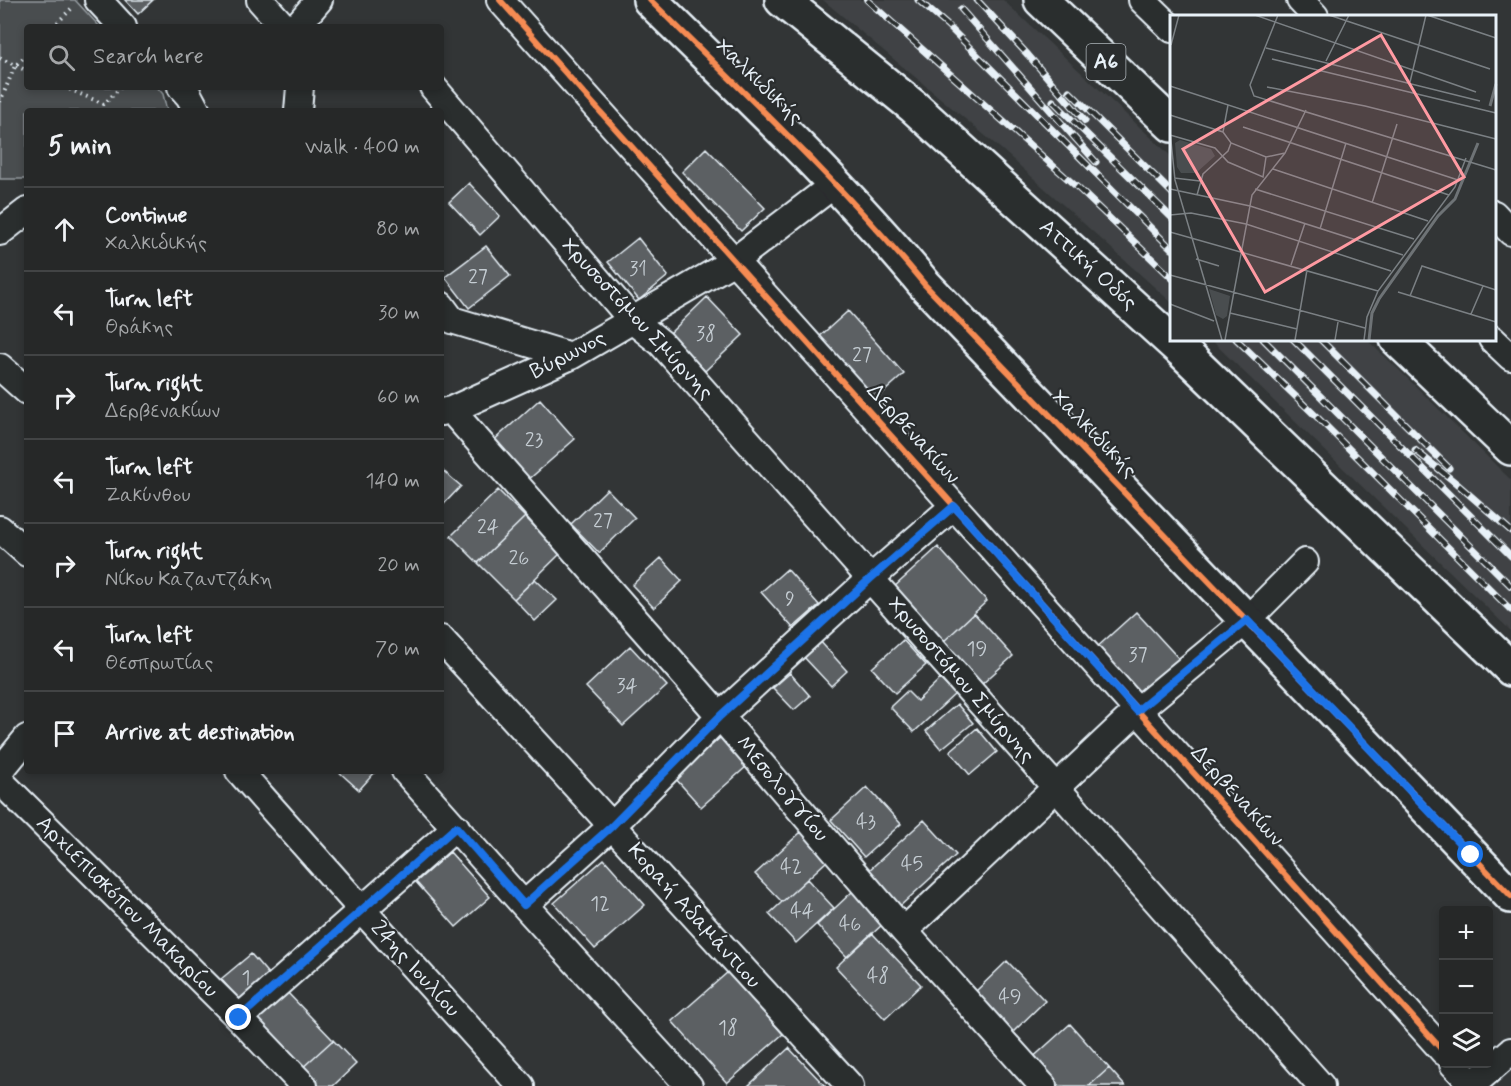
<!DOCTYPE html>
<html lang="en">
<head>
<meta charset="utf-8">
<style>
	:root { --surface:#262828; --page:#2e3030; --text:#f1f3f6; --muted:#a4a6a8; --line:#424445 }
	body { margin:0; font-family:Mynerve,sans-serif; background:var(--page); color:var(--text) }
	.controls { position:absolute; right:18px; bottom:18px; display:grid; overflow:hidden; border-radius:6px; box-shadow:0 3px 9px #0003 }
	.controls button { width:54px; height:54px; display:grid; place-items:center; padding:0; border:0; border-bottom:2px solid var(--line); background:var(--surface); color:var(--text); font:30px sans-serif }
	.stop { position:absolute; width:18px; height:18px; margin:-14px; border:4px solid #1a73e8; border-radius:50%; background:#fff }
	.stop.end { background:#1a73e8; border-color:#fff; box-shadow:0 2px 6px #0008 }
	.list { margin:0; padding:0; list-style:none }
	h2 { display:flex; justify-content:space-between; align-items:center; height:78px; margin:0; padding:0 24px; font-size:26px }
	h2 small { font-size:20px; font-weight:400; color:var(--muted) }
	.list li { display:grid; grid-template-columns:39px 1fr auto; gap:18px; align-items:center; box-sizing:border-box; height:84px; padding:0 24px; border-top:2px solid var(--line) }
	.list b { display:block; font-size:22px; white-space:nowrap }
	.list p { margin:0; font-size:20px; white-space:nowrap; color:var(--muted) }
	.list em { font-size:20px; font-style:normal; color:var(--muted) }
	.icon { flex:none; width:33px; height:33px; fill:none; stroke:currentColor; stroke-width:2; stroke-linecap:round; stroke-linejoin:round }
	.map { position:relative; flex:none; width:1511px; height:1086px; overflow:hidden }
	.search { position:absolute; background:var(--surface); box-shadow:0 3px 9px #0003; left:24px; top:24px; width:420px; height:66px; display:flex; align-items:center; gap:15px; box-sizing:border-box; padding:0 21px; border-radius:6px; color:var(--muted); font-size:22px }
	.panel { position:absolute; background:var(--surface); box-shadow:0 3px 9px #0003; left:24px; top:108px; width:420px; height:666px; border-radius:6px }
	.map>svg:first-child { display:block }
	.built { fill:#3f4244 }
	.green { fill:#494d4f; stroke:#989fa4; stroke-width:1.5 }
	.building { fill:#5c6063; stroke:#e8f1f8; stroke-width:1.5 }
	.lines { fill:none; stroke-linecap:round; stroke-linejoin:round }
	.street-casing { stroke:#e8f1f8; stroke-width:30 }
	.secondary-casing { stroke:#e8f1f8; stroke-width:38 }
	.highway-casing { stroke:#e8f1f8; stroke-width:38 }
	.path { stroke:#e8f1f8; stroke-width:4; stroke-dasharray:1.5 4.5; stroke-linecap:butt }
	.street { stroke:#2a2d2e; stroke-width:26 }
	.secondary { stroke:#2a2d2e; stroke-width:33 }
	.highway { stroke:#2a2d2e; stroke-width:33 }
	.rail-casing { stroke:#e8f1f8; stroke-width:7 }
	.rail { stroke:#2a2d2e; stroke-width:4.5; stroke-dasharray:14; stroke-linecap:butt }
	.cycleway-casing { stroke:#2a2d2e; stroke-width:10 }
	.cycleway { stroke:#f68b52; stroke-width:6 }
	.route { stroke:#1a73e8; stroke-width:8 }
	.labels { text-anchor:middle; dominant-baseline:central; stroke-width:4.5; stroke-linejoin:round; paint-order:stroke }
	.number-label { font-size:20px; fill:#c5cdd3 }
	.shield { fill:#2a2d2e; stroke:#afb6bb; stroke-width:1.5 }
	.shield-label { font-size:21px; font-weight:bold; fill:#e8f1f8 }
	.street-label { font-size:22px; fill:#e8f1f8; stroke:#2a2d2e }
	.inset-river { fill:none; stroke:#6e7376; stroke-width:3 }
	.inset-road { fill:none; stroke:#7b8084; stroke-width:1.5 }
	.view { fill:#ff9aa2; fill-opacity:0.15; stroke:#ff9aa2; stroke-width:3 }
	.inset-edge { fill:none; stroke:#e8f1f8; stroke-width:3 }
</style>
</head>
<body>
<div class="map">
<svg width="1511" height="1086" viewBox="0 0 1511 1086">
	<rect width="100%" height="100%" fill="#323536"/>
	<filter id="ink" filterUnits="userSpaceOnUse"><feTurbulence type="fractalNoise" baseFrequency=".0167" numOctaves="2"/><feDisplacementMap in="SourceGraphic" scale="12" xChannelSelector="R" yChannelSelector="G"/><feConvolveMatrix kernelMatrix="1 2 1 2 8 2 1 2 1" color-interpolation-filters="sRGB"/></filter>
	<g filter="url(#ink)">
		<path class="built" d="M823 0H1003L1172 157V303L1001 149Z
			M1210 339H1366L1398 369 1511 480V631Z"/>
		<path class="green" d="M0 0H75L100 27H27V87H157L163 94 167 111H27V179H0Z"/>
		<path class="building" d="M125 0H153L138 14Z
			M706 148 765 208 741 231 682 172Z
			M469 183 500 216 480 235 449 202Z
			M638 238 668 276 639 300 608 262Z
			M486 246 510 276 469 308 445 277Z
			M707 297 743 335 705 371 669 334Z
			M848 311 904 374 875 400 819 337Z
			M540 399 575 439 527 481 492 442Z
			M441 469 461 486 441 507Z
			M607 489 635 518 599 553 571 524Z
			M498 490 525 517 478 563 451 536Z
			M525 517 561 553 514 599 478 563Z
			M938 547 987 601 942 643 893 588Z
			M661 558 682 581 654 608 632 585Z
			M787 569 819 605 793 628 761 592Z
			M535 579 557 600 535 621 514 599Z
			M1136 612 1181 661 1139 698 1095 649Z
			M974 613 1013 656 981 685 942 643Z
			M819 640 847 671 831 686 802 655Z
			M903 640 926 665 895 693 872 668Z
			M630 646 667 686 623 726 586 687Z
			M790 673 810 696 794 710 773 688Z
			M940 679 955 694 914 732 890 707 907 691 917 701Z
			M957 704 973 723 941 749 926 731Z
			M977 728 997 752 970 775 950 751Z
			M721 737 747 766 701 807 675 778Z
			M338 771H376L359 790Z
			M867 787 901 824 864 857 831 820Z
			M924 820 956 855 899 907 867 872Z
			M801 832 827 861 782 902 755 874Z
			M450 852 490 897 456 927 416 882Z
			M604 859 645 905 595 949 554 903Z
			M807 879 834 908 796 943 769 914Z
			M853 891 883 924 847 957 817 925Z
			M872 933 921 985 885 1019 836 967Z
			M251 954 270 976 241 1002 221 979Z
			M1007 961 1045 1001 1013 1032 974 993Z
			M728 972 783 1034 727 1083 672 1021Z
			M286 991 333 1040 301 1069 254 1020Z
			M1070 1024 1109 1068 1089 1086H1051L1029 1061Z
			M333 1040 356 1064 333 1086H317L301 1069Z
			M789 1048 825 1086H748Z
			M1109 1068 1125 1086H1089Z"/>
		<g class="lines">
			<defs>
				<path id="street" d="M98 0 123 27
					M260 0 284 27
					M500 0 1444 1052
					M1142 0 1172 29
					M1300 0 1315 16
					M296 27 319 0
					M181 87 189 96 197 111
					M433 87 632 320 661 343 1321 1086
					M298 111 300 87
					M1494 214 1511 232
					M0 232 27 211
					M441 305 452 320 571 356
					M1492 339 1511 357
					M0 367 27 391
					M451 410 720 716 904 931 1043 1086
					M441 412 451 410 571 356 734 261 836 183
					M0 529 27 553
					M441 639 850 1086
					M0 771 27 738
					M239 771 363 911 521 1086
					M405 771 524 905 689 1086
					M0 781 239 1018 304 1086
					M524 905 612 826 720 716 871 578 954 506
					M904 931 1137 711 1247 620 1305 562
					M239 1018 456 827
					M1453 1064 1473 1085
					M1471 1086 1511 1051"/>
				<path id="secondary" d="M650 0C744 93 841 183 925 285L1511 896"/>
				<path id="highway" d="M782 0 914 107 1182 351 1511 669
					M1041 0 1172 125
					M1397 339 1511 448"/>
			</defs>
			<use href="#street" class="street-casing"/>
			<use href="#secondary" class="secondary-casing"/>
			<use href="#highway" class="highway-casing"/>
			<path class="path" d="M53 27 74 6
				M0 58 27 71
				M64 87 104 104 121 87
				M0 102 15 66 27 54"/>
			<use href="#street" class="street"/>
			<use href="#secondary" class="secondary"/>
			<use href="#highway" class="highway"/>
			<defs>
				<path id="rail" d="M867 0 1078 188 1172 278
					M918 0 947 25 1172 249
					M977 0 1028 55 1085 121
					M961 9 1096 162
					M1069 91 1172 193
					M1053 101 1172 218
					M1236 339 1319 419 1511 610
					M1263 339 1511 586
					M1293 339 1511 556
					M1320 339 1449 468
					M1415 450 1456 483 1511 531"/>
			</defs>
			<use href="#rail" class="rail-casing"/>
			<use href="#rail" class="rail"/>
			<defs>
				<path id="cycleway" d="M500 0 1444 1052
					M650 0C744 93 841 183 925 285L1511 896"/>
			</defs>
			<use href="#cycleway" class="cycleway-casing"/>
			<use href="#cycleway" class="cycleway"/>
		</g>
	</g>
	<g class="lines" filter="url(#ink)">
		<path class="route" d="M239 1018 456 827 524 905 612 826 720 716 871 578 954 506 1137 711 1247 620 1471 855"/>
	</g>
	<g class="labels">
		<g class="number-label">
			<text x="638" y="269">31</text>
			<text x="478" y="277">27</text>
			<text x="706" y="334">38</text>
			<text x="862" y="355">27</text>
			<text x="534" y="440">23</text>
			<text x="603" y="521">27</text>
			<text x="488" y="527">24</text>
			<text x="519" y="558">26</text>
			<text x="790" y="599">9</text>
			<text x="977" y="649">19</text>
			<text x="1138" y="655">37</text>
			<text x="627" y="686">34</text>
			<text x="866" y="822">43</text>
			<text x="912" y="864">45</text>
			<text x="791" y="867">42</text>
			<text x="600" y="904">12</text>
			<text x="802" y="911">44</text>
			<text x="850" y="924">46</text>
			<text x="878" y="976">48</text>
			<text x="246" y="978">1</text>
			<text x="1010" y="997">49</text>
			<text x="728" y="1028">18</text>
		</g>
		<rect class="shield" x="1086.5" y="44" width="39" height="36" rx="4.5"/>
		<g class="shield-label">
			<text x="1106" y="62">Α6</text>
		</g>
		<g class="street-label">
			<text transform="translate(759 82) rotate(44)">Χαλκιδικής</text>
			<text transform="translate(1088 265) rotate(42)">Αττική Οδός</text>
			<text transform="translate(637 319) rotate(47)">Χρυσοστόμου Σμύρνης</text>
			<text transform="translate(568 355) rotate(-27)">Βύρωνος</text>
			<text transform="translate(913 434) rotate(48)">Δερβενακίων</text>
			<text transform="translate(1094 434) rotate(46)">Χαλκιδικής</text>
			<text transform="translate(961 680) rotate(49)">Χρυσοστόμου Σμύρνης</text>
			<text transform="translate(782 789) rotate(50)">Μεσολογγίου</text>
			<text transform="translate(1237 796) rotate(48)">Δερβενακίων</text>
			<text transform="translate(127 907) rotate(45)">Αρχιεπισκόπου Μακαρίου</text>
			<text transform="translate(694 916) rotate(48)">Κοραή Αδαμάντιου</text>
			<text transform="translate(415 969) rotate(48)">24ης Ιουλίου</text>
		</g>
	</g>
	<g transform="translate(1170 15)">
		<rect width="326" height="326" fill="#323536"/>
		<path d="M10 125 41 134 45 141 26 158H11L7 152 5 128ZM39 274 60 281 57 301 53 304 46 300Z" fill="#494d4f"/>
		<path class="inset-river" d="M320 91 326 69M199 325 202 298 209 284 268 201 285 184 308 128"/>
		<path class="inset-road" d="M85 0 306 77M108 0 80 70 84 81 326 155M159 0 320 54M257 0 326 23M1 30 9 0M96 33 310 86M102 44 326 98M156 46 179 0M240 67 256 0M0 71 288 165M97 72 195 91 326 124M0 100 53 117 61 128 96 142 115 138M73 112 279 180M0 116 5 165 52 325M53 117 58 90M0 120 45 133 58 147 93 162 96 142M103 154 258 206M4 163 30 166M0 174 80 191 233 240M85 174 244 224M27 180 33 159 58 136 61 128M202 188 227 109M0 200 21 198 76 209 221 256M150 214 176 128M0 217 208 276M26 244 49 251M121 250 135 208M0 260 195 313M228 277 326 307M240 281 252 251 326 275M0 289 44 306M60 298 127 314M301 299 313 271M55 325 82 180 115 138 136 95M125 325 137 255M165 325 168 307M194 325 197 302 208 276 285 172 296 143"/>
		<path class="view" d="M211 20 294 162 95 277 13 134Z"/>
		<rect width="326" height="326" class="inset-edge"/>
	</g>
</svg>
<div class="controls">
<button>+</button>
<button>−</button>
<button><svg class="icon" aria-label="layers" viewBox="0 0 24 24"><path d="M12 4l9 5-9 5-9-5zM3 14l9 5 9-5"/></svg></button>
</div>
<div class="stop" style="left:1471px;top:855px"></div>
<div class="stop end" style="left:239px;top:1018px"></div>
<div class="search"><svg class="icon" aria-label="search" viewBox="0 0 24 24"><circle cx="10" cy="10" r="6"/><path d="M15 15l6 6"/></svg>Search here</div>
<section class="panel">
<h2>5 min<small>Walk · 400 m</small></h2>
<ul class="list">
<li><svg class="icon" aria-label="ahead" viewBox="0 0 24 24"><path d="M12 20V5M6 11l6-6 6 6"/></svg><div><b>Continue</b><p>Χαλκιδικής</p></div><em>80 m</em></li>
<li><svg class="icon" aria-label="left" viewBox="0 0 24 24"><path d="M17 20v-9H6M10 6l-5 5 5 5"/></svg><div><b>Turn left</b><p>Θράκης</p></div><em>30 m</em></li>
<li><svg class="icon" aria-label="right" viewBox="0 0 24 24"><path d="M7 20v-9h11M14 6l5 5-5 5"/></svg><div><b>Turn right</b><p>Δερβενακίων</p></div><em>60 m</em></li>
<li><svg class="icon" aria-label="left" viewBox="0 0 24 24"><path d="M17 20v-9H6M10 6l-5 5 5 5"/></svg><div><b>Turn left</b><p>Ζακύνθου</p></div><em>140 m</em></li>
<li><svg class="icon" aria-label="right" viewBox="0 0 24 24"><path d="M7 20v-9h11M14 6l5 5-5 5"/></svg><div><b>Turn right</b><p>Νίκου Καζαντζάκη</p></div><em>20 m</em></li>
<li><svg class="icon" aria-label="left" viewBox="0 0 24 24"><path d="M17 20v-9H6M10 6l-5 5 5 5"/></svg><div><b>Turn left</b><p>Θεσπρωτίας</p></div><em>70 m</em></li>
<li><svg class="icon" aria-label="arrive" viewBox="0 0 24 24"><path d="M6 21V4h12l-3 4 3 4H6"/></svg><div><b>Arrive at destination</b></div></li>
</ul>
</section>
</div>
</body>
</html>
